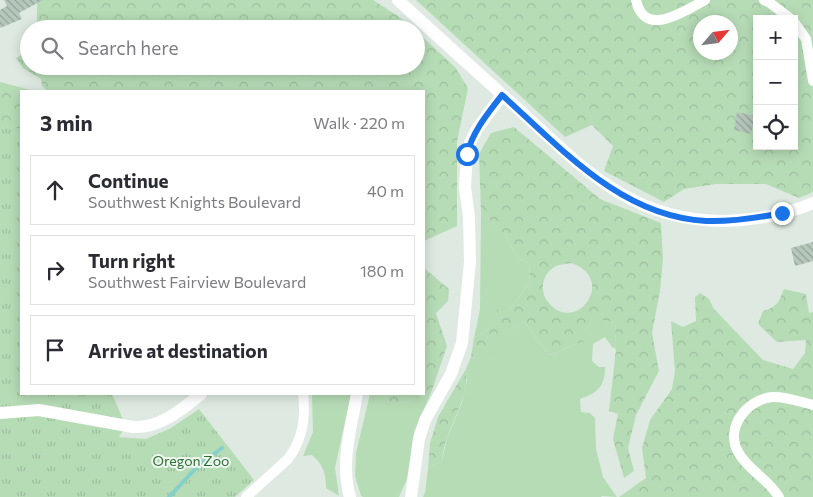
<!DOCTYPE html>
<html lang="en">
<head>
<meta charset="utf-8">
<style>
	:root { --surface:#fff; --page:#f2f2f3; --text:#2b2b33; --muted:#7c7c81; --line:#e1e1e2 }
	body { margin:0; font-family:Commissioner,sans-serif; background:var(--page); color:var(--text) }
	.controls { position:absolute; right:15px; top:15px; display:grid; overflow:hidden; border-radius:0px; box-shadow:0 2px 12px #0003 }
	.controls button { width:45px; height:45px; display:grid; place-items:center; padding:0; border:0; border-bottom:1px solid var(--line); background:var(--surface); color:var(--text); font:25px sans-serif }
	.compass { position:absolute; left:693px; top:15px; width:45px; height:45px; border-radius:50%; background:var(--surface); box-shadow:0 2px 12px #0003; rotate:62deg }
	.stop { position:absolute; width:15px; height:15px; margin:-11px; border:4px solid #1a73e8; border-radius:50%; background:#fff }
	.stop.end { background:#1a73e8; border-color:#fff; box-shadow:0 1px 5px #0008 }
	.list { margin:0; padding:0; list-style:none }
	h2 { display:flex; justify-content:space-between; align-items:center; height:65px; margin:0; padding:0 20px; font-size:21px }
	h2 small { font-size:16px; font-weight:400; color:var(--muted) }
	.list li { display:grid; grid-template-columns:32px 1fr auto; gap:15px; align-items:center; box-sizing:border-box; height:70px; margin:0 10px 10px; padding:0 10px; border:1px solid var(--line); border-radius:0px }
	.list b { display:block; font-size:19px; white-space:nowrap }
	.list p { margin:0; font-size:16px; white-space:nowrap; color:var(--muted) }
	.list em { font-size:16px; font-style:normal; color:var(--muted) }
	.icon { flex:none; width:28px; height:28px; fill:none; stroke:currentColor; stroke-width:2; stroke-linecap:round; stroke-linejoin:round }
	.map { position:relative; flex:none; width:813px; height:497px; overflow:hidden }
	.search { position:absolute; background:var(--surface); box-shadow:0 2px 12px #0003; left:20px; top:20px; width:405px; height:55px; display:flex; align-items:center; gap:12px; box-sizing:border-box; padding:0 18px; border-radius:28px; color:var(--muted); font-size:19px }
	.panel { position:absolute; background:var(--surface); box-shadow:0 2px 12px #0003; left:20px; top:90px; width:405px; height:305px; border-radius:0px }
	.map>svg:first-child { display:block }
	.grass { fill:#b6dcb6 }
	.forest { fill:url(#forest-crowns); fill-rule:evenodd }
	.park { fill:url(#park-tufts) }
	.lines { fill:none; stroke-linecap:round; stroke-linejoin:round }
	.stream { stroke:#85d0c8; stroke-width:4 }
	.building { fill:url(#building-back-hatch) }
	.minor { stroke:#fff; stroke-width:10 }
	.tertiary { stroke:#fff; stroke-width:12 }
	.route { stroke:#1a73e8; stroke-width:6 }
	.labels { text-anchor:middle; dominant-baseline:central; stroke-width:4; stroke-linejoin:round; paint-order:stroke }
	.park-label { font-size:14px; fill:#2a7032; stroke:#eef7f0 }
</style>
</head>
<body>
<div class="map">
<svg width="813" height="497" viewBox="0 0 813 497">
	<defs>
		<pattern id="forest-crowns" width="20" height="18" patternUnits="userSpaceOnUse" patternTransform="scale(1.25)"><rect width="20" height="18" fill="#b6dcb6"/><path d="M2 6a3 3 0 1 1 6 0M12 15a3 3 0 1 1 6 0" fill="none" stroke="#9cbe9d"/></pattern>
		<pattern id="park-tufts" width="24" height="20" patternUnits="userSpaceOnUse" patternTransform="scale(1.25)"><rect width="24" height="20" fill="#b6dcb6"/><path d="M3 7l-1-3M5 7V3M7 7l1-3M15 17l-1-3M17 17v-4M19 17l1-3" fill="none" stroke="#9cbe9d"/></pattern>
		<pattern id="building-back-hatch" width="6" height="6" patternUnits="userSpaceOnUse" patternTransform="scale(1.25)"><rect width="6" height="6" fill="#b6c7bc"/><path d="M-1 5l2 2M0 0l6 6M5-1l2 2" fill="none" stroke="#93a399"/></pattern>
	</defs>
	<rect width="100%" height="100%" fill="#deeae1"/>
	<path class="grass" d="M481 213C502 230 506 233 517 258L529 263 530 283 509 310 493 321 489 328 474 338 480 309Z
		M602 319 615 323 616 349 612 347 605 337 593 344 592 361 599 367H605C605 386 598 393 580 399L581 412 590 413 595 418 596 449 603 477 617 497 602 496 601 497H423L425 492 428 468 442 461 447 438 462 403 467 380 466 369 471 357 479 358 524 321 548 355C561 353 571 344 584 342L585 329 595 321Z
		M431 393 414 432 407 479 399 497H363L361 496 355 476 356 453 370 394H384L392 406Z
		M312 394H351L335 468 339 496 326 488C326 474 323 464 312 455L303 456 313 432Z"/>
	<path class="forest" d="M37 0H373L401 18 413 29H37Z
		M416 0H813V192L799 198 766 184H716L684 189 664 202 604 171 613 146 592 125 565 137ZM757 19H794V146H757ZM700 22H730V52H700Z
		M416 31 455 67 468 88 457 142V226L424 241V91H47L42 86 41 79 23 68 16 58 29 51V66H416Z
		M0 82 34 91H21V136L0 132Z
		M514 127 600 199 661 223 663 259 660 291 652 333 659 371 636 415 628 448 634 471 624 478 613 439 618 414 609 411 616 349 615 323C599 318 598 319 585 329L587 332 584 342C571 344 561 353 548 355L524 321 503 339 499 349 479 358 471 357 474 338 489 328 498 308 509 310 530 283 529 263 517 258C506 233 502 230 481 213L479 154 491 133ZM571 263C618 278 576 337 548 302 538 290 543 270 559 265 563 264 567 264 571 263Z
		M424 268 449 289 448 301 436 313 447 346 431 393 392 406 384 394H424Z
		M784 289 806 294 809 313 813 312V497H619L646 478 642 448 650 420 672 389 675 371 671 321 683 327 696 321 695 297 700 293 709 299 714 309 763 360 793 369 805 353 806 340 777 342 758 324 763 311C777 307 779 302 784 289Z
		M466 369C469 395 455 415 447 438 444 445 443 454 442 461L428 468 430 443 438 417Z"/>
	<path class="park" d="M0 122H3L21 130V394H112L126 426 119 437 146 439 171 428 199 409 254 480 235 497H0Z"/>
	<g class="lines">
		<path class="stream" d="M169 497 199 465 222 448"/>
	</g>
	<path class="building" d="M4 0H43L19 13 22 19 0 28V10L7 6Z
		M737 112 755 116 751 134 734 130Z
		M813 242V261L795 266 791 248Z"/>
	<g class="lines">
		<path class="minor" d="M636 0C644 39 685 11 705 0
			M764 0 770 3 791 19
			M794 22 806 39 813 81
			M246 497 288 459C303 439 306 418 303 394
			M779 497C768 479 748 470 738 452 725 428 746 400 772 397 785 396 800 402 813 405"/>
		<path class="tertiary" d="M398 0C437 36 476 71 516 107 581 166 629 221 724 221 754 220 786 215 813 203
			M0 413 39 410 133 427C161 428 181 410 201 394
			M350 497C340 463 351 428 357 394
			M411 497 419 439 425 420 451 374 462 343 470 262 469 217 465 187 467 154 470 143 477 129 502 95"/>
	</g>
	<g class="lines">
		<path class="route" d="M467 154C473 131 488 113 502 95 561 148 621 217 706 221 733 222 757 218 782 213"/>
	</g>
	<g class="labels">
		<g class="park-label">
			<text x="191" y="460">Oregon Zoo</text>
		</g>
	</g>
</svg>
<div class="controls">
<button>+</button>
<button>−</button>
<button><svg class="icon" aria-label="locate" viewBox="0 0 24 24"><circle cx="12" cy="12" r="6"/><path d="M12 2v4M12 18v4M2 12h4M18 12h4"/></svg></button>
</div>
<svg class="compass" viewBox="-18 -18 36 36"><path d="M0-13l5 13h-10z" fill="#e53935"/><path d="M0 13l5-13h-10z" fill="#7c7c81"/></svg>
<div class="stop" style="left:467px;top:154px"></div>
<div class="stop end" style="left:782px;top:213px"></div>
<div class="search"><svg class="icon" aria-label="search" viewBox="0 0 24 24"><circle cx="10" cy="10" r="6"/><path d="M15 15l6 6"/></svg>Search here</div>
<section class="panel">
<h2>3 min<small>Walk · 220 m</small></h2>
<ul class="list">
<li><svg class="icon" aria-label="ahead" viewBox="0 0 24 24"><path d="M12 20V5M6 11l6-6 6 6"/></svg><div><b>Continue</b><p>Southwest Knights Boulevard</p></div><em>40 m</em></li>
<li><svg class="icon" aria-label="right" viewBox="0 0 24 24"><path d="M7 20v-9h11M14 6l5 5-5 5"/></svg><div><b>Turn right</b><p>Southwest Fairview Boulevard</p></div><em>180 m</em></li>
<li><svg class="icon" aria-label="arrive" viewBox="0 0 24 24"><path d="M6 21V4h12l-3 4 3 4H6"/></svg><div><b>Arrive at destination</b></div></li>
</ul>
</section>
</div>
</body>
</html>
